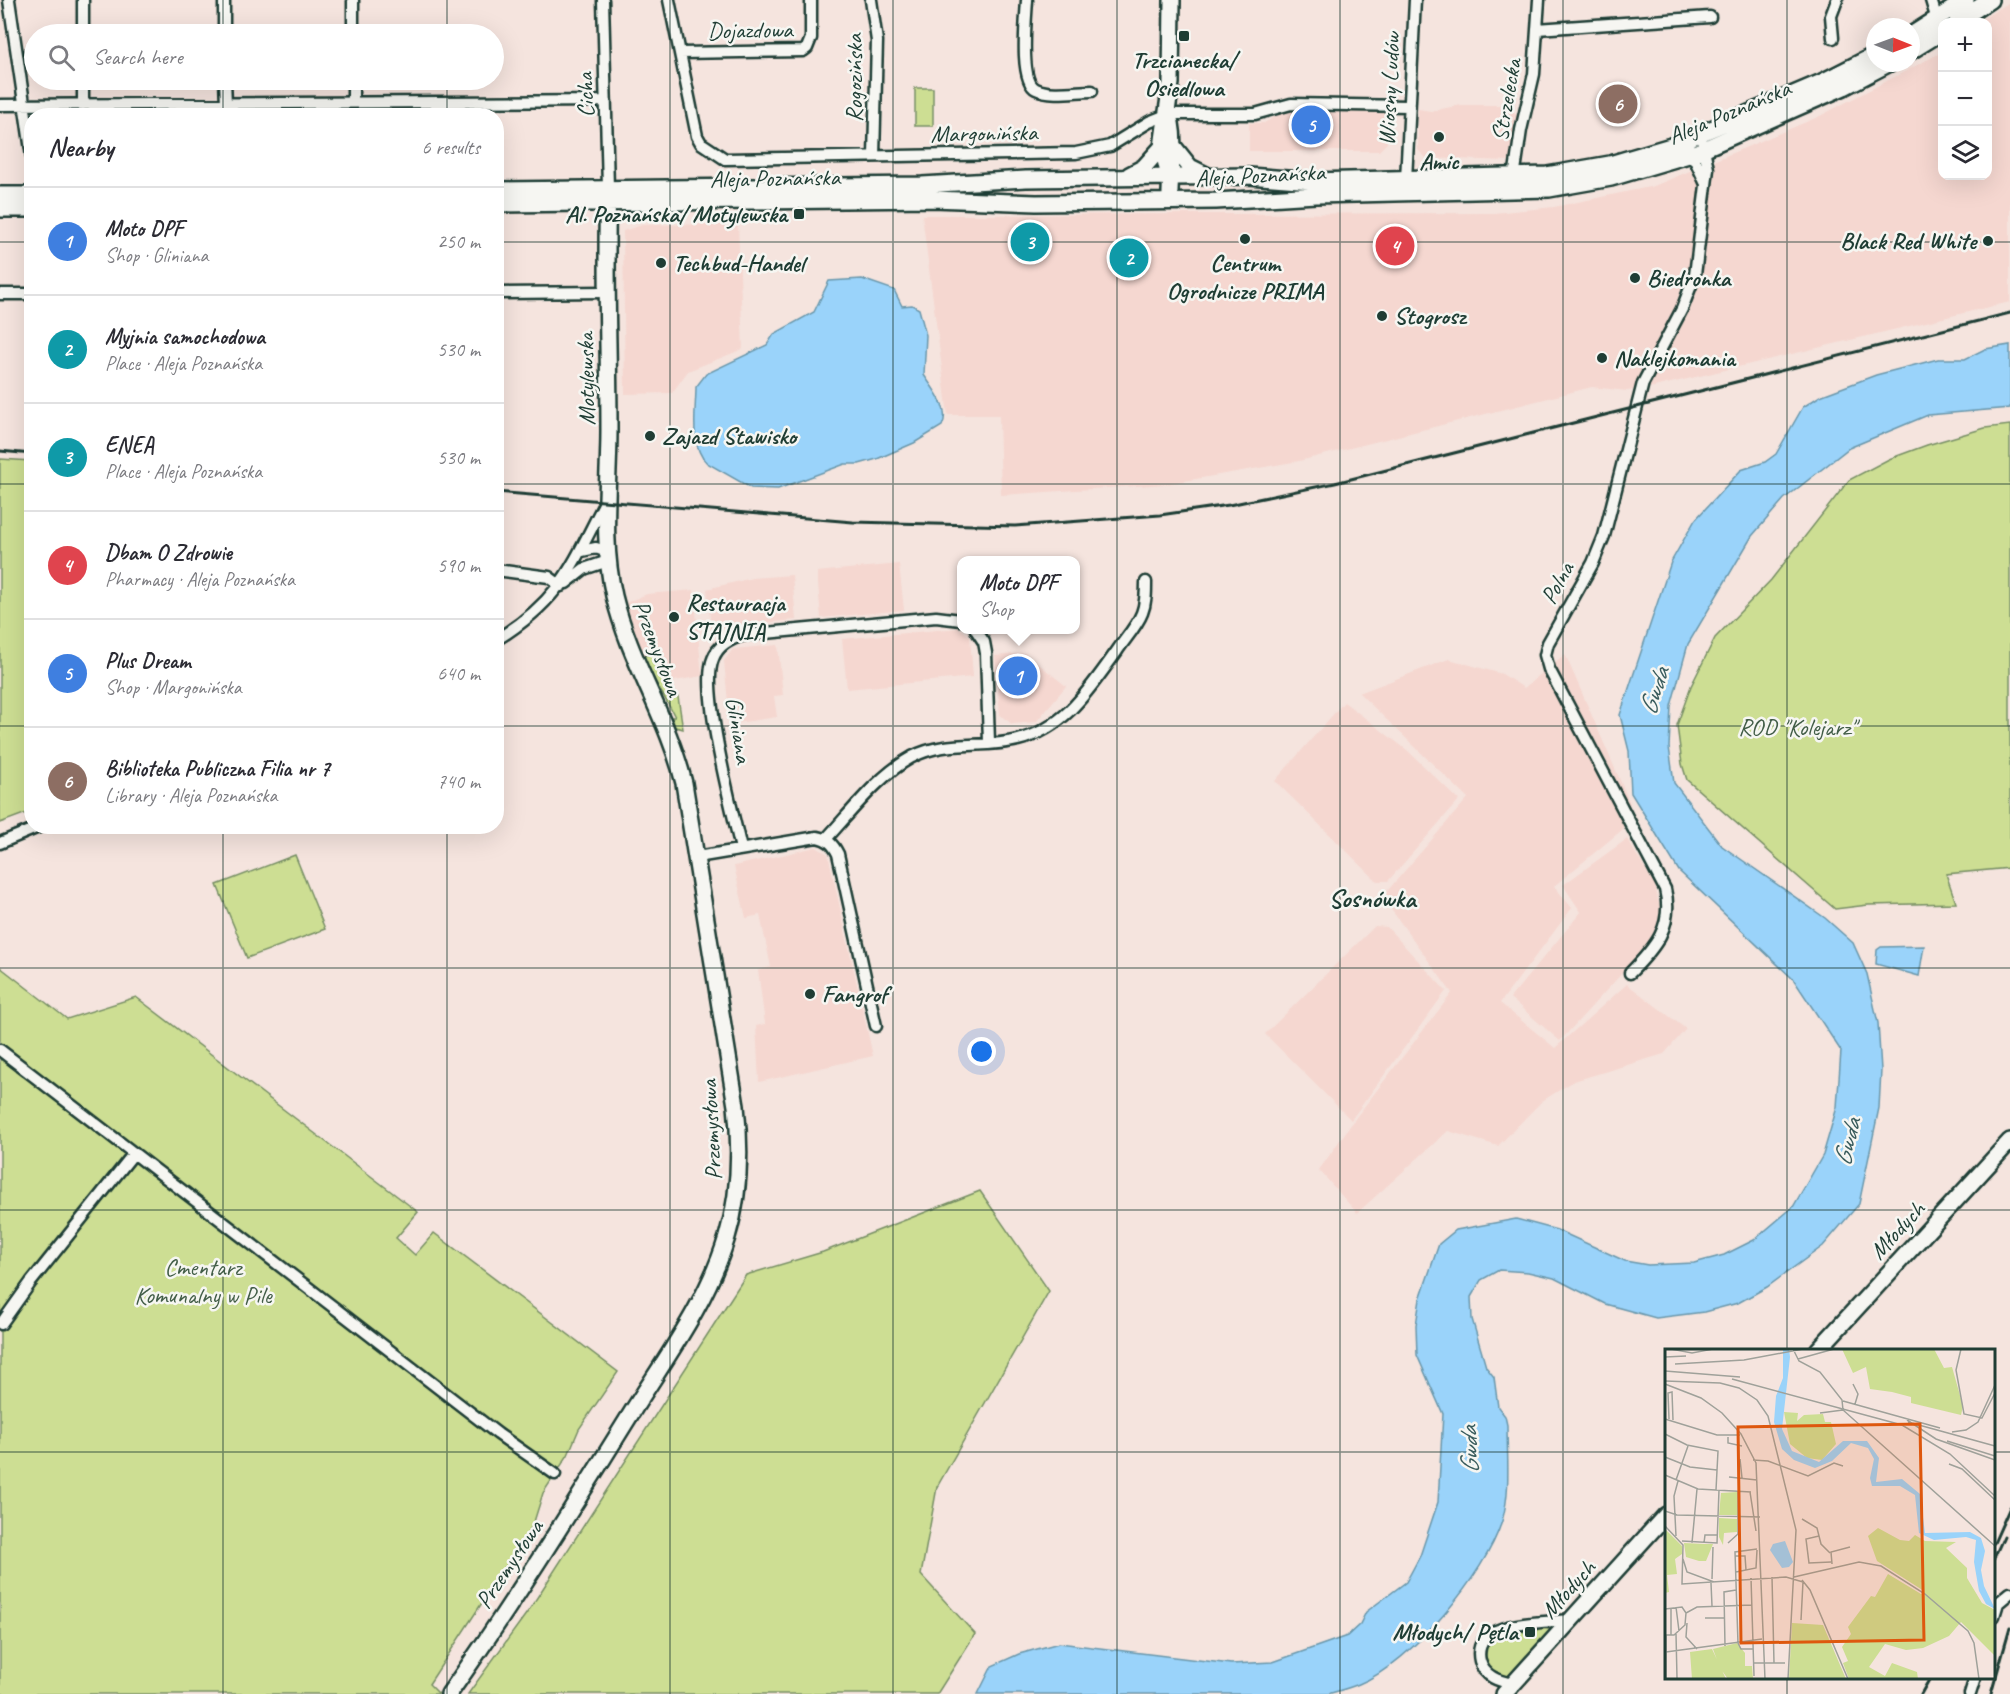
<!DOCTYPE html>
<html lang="en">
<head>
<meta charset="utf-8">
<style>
	:root { --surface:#fff; --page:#f2f2f3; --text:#2b2b33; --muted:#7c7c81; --line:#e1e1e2; --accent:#1f3d34 }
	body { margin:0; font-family:Caveat,sans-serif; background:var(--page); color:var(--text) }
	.controls { position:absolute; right:18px; top:18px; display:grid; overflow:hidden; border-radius:12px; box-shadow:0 6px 24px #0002 }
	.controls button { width:54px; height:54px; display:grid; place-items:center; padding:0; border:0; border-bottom:2px solid var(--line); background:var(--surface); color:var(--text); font:30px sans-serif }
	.compass { position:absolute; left:1866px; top:18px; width:54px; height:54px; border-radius:50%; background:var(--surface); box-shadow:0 6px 24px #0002; rotate:91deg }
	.you { position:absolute; left:982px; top:1052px; width:21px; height:21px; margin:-15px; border:4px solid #fff; border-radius:50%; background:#1a73e8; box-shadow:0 0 0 9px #1a73e833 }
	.badge { display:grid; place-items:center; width:39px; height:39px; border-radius:50%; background:var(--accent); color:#fff; font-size:20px; font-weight:700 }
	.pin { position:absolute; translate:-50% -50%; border:3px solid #fff; box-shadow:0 2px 6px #0006 }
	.popup { position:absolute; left:957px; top:556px; width:123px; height:78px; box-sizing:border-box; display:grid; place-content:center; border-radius:12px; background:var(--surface); filter:drop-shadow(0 2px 4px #0005); font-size:20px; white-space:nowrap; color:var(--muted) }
	.popup b { font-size:22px; color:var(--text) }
	.popup::after { content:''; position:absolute; left:50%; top:100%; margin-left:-12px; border:12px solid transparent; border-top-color:var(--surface) }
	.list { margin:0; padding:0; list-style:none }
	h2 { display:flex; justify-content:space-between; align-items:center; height:78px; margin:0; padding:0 24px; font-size:26px }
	h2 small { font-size:20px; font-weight:400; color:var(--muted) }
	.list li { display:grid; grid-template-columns:39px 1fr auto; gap:18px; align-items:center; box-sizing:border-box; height:108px; padding:0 24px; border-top:2px solid var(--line) }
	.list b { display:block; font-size:22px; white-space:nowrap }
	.list p { margin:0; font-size:20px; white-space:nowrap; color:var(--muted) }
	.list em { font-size:20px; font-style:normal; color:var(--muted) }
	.icon { flex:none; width:33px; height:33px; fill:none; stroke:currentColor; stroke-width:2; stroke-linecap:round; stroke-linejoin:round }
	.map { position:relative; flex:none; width:2010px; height:1694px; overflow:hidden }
	.search { position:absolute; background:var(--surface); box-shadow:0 6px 24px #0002; left:24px; top:24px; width:480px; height:66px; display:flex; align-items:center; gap:15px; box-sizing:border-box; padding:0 21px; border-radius:33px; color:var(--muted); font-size:22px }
	.panel { position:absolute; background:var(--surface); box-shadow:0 6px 24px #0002; left:24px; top:108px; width:480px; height:726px; border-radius:24px }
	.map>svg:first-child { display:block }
	.built { fill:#f5d7d0 }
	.green { fill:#cdde93; stroke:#768e64; stroke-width:1.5 }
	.water { fill:#9ad3fa; stroke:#6997ab; stroke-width:1.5 }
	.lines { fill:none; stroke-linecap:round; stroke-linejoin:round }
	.street-casing { stroke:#1f3d34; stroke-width:15 }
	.secondary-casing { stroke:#1f3d34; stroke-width:20 }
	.street { stroke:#f6f6f2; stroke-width:10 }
	.secondary { stroke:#f6f6f2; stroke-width:15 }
	.rail { stroke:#1f3d34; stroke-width:3 }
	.grid { fill:none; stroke:#1f3d34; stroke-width:1.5; stroke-opacity:0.55 }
	.poi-dot { fill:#1f3d34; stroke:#f6f6f2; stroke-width:2 }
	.labels { text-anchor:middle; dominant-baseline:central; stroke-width:5; stroke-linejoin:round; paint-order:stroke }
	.street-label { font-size:24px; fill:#1f3d34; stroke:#f6f6f2 }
	.poi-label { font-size:24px; font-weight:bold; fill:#1f3d34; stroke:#f6f6f2; text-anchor:start }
	.park-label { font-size:24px; fill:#425d47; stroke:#f6f6f2 }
	.water-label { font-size:26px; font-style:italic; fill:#385b5c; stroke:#f6f6f2 }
	.neighbourhood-label { font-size:26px; font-weight:bold; fill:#1f3d34; stroke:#f6f6f2 }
	.inset-road { fill:none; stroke:#9fa19a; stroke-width:1.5 }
	.view { fill:#de580e; fill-opacity:0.15; stroke:#de580e; stroke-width:3 }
	.inset-edge { fill:none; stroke:#1f3d34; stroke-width:3 }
</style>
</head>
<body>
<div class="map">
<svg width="2010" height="1694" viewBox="0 0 2010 1694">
	<rect width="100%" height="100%" fill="#f5e4de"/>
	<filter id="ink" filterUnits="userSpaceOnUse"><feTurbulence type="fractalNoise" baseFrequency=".0167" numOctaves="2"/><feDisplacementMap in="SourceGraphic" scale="12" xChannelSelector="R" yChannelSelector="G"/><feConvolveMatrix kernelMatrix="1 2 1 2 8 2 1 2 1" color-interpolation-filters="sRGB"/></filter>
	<g filter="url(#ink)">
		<path class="built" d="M2010 2V302L1654 387 1627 391 1592 387 1299 461 1167 484 1001 495 999 415H948L922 215 1494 213 1554 207 1654 186 1818 117 1942 52V176H1988V22H1977Z
			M1461 105H1506L1519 117 1511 161 1426 158 1418 150V109L1431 111Z
			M1285 111 1389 112 1387 143 1379 151H1249V123H1264Z
			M738 224 743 349 688 371 672 393 625 394 623 231 642 225Z
			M899 564 904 610 821 618 817 572Z
			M792 575 796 620 711 628 707 589 752 578Z
			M694 590 702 676 658 684 649 672 638 645 625 603 647 594Z
			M959 628 970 636 973 677 847 689 842 639Z
			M778 645 783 695 774 696 777 717 730 724 724 661 733 649Z
			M1025 653 1066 686 1036 722 1012 724 1000 715 995 656Z
			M1565 654 1630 803 1622 830 1554 886 1572 908 1500 1003 1555 1048 1627 984 1686 1029 1664 1054 1574 1081 1542 1101 1498 1146 1448 1131 1357 1213 1319 1170 1357 1116 1452 993 1382 897 1468 798 1359 693 1449 659 1502 674 1524 688Z
			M1344 702 1407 750 1459 800 1388 881H1377L1275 781Z
			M1627 839 1655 885 1662 918 1647 946 1560 1041 1510 998 1581 912 1563 885Z
			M816 847 828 854 873 1056 759 1082 756 1026 765 1024 758 970 771 967 760 915 746 918 734 866Z
			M1375 926 1387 927 1446 991 1351 1120 1265 1034Z"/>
		<path class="green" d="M915 88H933V126H915Z
			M2010 425V868L1946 874 1956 903 1868 905 1835 909 1687 780 1682 764 1677 725 1691 686 1715 638 1771 580 1849 480 1889 459 1927 445 1985 428Z
			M0 459 31 461 32 811 0 823Z
			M652 653 665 682 678 697 683 729 675 727 672 717H675C665 696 651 678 643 656Z
			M295 855 325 929 247 958 217 885Z
			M0 967 67 1019 136 997 418 1212 396 1238 415 1255 434 1233 618 1372 579 1429 568 1455 543 1493 533 1525 429 1684 439 1694H0Z
			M980 1191 1049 1291 937 1487 921 1575 975 1634 937 1694H468L529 1610 746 1275 823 1252Z
			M1540 1627 1552 1630 1515 1673 1508 1677 1491 1670 1485 1662 1487 1647 1498 1632 1521 1629 1526 1634 1535 1633Z"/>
		<path class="water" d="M862 279 894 290 902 306 912 305 919 309 926 335 924 375C933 389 951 409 942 426L914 443 877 459 859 464H845L778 489 751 488 707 463C689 446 696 410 696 387L706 374 767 345 774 334 814 312 829 281Z
			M2010 345V408L1928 415 1849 448 1784 499 1752 536 1688 644 1671 706 1669 747 1674 783 1722 846 1825 918 1853 943 1867 974 1878 1023 1881 1070 1879 1108 1859 1204 1823 1246 1767 1287 1738 1303 1704 1312 1656 1318 1605 1304 1554 1278 1528 1272 1499 1270 1481 1280 1471 1297 1472 1319 1486 1367 1494 1377 1498 1407 1505 1416 1507 1425C1507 1456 1511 1491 1502 1521 1485 1575 1412 1662 1359 1684 1349 1688 1338 1691 1328 1694H978L992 1666 1019 1654 1059 1643 1231 1664 1273 1662 1347 1636 1360 1624 1366 1612 1406 1582 1420 1556 1438 1502 1443 1414 1417 1355 1416 1325 1420 1299 1439 1244 1456 1230 1516 1219 1557 1230 1625 1261 1648 1265 1694 1263 1724 1255 1754 1240 1793 1207 1823 1155 1837 1107 1841 1051 1794 980 1679 871 1631 793 1629 751 1620 715 1671 562 1695 520 1741 470 1765 462 1776 454 1803 407 1820 396 1876 375 1938 359H1965L1985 349Z
			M1924 946 1919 976 1876 964 1877 950 1881 947Z"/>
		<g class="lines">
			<defs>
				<path id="street" d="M9 0 32 157
					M224 0V34
					M353 0V34
					M603 0 608 188
					M669 0 697 136 701 143 725 159 1076 153 1110 146 1149 122 1169 114H1255L1291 104 1408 106
					M871 0 877 41 874 156
					M1027 0C1026 19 1019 81 1036 89 1051 96 1076 91 1092 91
					M1931 0 1937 20
					M1537 29 1710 17
					M83 34V0
					M1833 38 1831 16 1837 0
					M680 53 803 51 807 48 811 38V0
					M225 80 226 104
					M353 80V103
					M0 105 606 101
					M83 105V80
					M1690 149 1705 182
					M1514 178 1521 130 1534 74 1539 0
					M1406 180 1415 0
					M496 293 607 292
					M0 294H32
					M582 551 596 548 607 552
					M496 570 549 577 561 586
					M566 583 584 569 608 561
					M976 630 984 642 986 653 989 742
					M496 640C562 599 571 567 605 502
					M826 839C852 811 878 776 912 757 946 739 982 749 1018 740 1066 728 1090 688 1117 651 1125 639 1137 626 1142 613 1146 603 1146 593 1146 582
					M0 843 41 826
					M741 849C733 813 700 689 713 659 718 645 730 639 744 635L936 617 961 620
					M697 857 817 837C828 839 833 844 838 854L876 1026
					M1630 973C1655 948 1674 926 1665 889L1549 669 1545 655 1548 643 1593 563 1604 536 1643 383 1682 309 1695 275 1708 169 1703 143
					M0 1050 498 1434 555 1474
					M1 1324 31 1282 134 1153
					M1994 1616 1998 1603 2010 1593
					M1513 1684C1499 1681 1484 1677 1480 1661 1470 1619 1545 1623 1571 1620
					M1970 1694 1975 1678"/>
				<path id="secondary" d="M1957 22 1990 0
					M1911 35 1966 0
					M1911 51 1942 32
					M1174 147 1190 167 1206 175
					M1129 175 1144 167 1162 147
					M1169 177 1162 147 1171 83 1172 0
					M496 190 922 185 1026 179 1249 176 1312 181 1547 175 1610 164 1671 146 1822 82 1875 55
					M0 195H32
					M1170 201C1169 175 1176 149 1171 123
					M496 204 933 199 1036 203 1216 201 1316 195 1549 189 1611 178 1692 154 1844 87 1890 63
					M0 209H32
					M1818 1350 2010 1141
					M449 1694C514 1602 573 1507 632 1412 667 1356 708 1301 727 1237 740 1194 741 1150 736 1106L684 783C668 718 630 662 614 596 601 540 609 486 609 429 609 349 605 268 608 188
					M1504 1694 1666 1515"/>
			</defs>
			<use href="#street" class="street-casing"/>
			<use href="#secondary" class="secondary-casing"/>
			<use href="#street" class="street"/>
			<use href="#secondary" class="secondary"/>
			<path class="rail" d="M0 451 32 454
				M496 492 853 522 1015 526 1160 515 1229 505 1335 483 2010 313
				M1994 1543 2010 1507
				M1994 1558 2004 1536
				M1921 1694 1930 1678
				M1991 1694 2010 1627"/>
		</g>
	</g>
	<path class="grid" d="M223 0V34M447 0V34M670 0V1694M893 0V1694M1117 0V1694M1340 0V1694M1563 0V1694M1787 0V1350M223 80V116M447 80V116M0 242H32M496 242H2010M0 484H32M496 484H2010M0 726H32M496 726H2010M223 826V1694M447 826V1694M0 968H2010M0 1210H2010M0 1452H1666M1994 1452H2010M1787 1678V1694"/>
	<g class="poi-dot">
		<rect x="1178" y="30" width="12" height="12" rx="3"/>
		<circle cx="1439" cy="137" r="6"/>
		<rect x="793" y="208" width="12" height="12" rx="3"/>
		<circle cx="1245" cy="239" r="6"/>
		<circle cx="1988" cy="241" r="6"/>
		<circle cx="661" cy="263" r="6"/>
		<circle cx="1635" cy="278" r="6"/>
		<circle cx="1382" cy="316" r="6"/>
		<circle cx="1602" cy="358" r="6"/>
		<circle cx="650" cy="436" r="6"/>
		<circle cx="674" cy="617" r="6"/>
		<circle cx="810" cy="994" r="6"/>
		<rect x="1524" y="1626" width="12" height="12" rx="3"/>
	</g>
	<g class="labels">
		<g class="street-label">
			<text transform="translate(750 30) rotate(-1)">Dojazdowa</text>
			<text transform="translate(854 78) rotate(-90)">Rogozińska</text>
			<text transform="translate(1389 89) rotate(-87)">Wiosny Ludów</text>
			<text transform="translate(585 95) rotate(-92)">Cicha</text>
			<text transform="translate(1506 100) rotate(-80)">Strzelecka</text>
			<text transform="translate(1729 112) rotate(-23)">Aleja Poznańska</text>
			<text transform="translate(984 133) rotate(-1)">Margonińska</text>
			<text transform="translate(1260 175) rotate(-3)">Aleja Poznańska</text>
			<text transform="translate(775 178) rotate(-1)">Aleja Poznańska</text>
			<text transform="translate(586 379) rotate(-91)">Motylewska</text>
			<text transform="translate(1557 583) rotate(-61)">Polna</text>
			<text transform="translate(658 648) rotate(69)">Przemysłowa</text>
			<text transform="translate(739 730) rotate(81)">Gliniana</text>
			<text transform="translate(711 1130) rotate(-93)">Przemysłowa</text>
			<text transform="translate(1897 1230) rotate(-47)">Młodych</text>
			<text transform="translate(509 1564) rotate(-56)">Przemysłowa</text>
			<text transform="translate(1568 1589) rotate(-48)">Młodych</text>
		</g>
		<g class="poi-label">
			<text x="1184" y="60" text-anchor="middle">Trzcianecka/<tspan x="1184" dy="28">Osiedlowa</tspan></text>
			<text x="1439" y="161" text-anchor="middle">Amic</text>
			<text x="787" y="214" text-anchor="end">Al. Poznańska/ Motylewska</text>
			<text x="1976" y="241" text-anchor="end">Black Red White</text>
			<text x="673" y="263">Techbud-Handel</text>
			<text x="1245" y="263" text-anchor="middle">Centrum<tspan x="1245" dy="28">Ogrodnicze PRIMA</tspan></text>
			<text x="1647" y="278">Biedronka</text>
			<text x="1394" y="316">Stogrosz</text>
			<text x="1614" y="358">Naklejkomania</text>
			<text x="662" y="436">Zajazd Stawisko</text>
			<text x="686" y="603">Restauracja<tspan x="686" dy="28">STAJNIA</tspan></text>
			<text x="822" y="994">Fangrof</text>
			<text x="1518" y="1632" text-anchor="end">Młodych/ Pętla</text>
		</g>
		<g class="park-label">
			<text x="1797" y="727">ROD "Kolejarz"</text>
			<text x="203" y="1267">Cmentarz<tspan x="203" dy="28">Komunalny w Pile</tspan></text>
		</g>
		<g class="water-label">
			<text transform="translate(1654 691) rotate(-72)">Gwda</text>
			<text transform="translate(1847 1142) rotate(-76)">Gwda</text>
			<text transform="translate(1469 1450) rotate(-92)">Gwda</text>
		</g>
		<g class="neighbourhood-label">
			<text x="1372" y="898">Sosnówka</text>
		</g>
	</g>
	<g transform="translate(1665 1349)">
		<rect width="330" height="330" fill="#f5e4de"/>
		<path d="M177 0H269L279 19 287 18 298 57 296 66 246 54V48L227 43 205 40 201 18 188 24ZM119 63 133 64 132 72 139 66 158 65 160 73H166L171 95 157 111 142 109 125 95ZM72 143 73 166H54L56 144ZM54 169 72 170V183L59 184 58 196 54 188ZM213 179 235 191 244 192 250 186 260 192 291 193 281 199 302 219V229L317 254 330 261V307L296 273 284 287 258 299 241 301 220 295 204 318 220 327 227 314 252 323 253 330H184L178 314 183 312 177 298 186 285 183 278 206 247 210 248 223 225 256 245 259 242 212 212 203 187ZM0 180 17 197V205L10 210 12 225 2 226 4 243 0 244ZM19 194 39 195H48L41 212H34L21 208ZM127 274 158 276 181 330H124ZM72 294 80 304V317H87L88 330H63L55 319 48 300ZM47 300 61 330H27L25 303Z" fill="#cdde93"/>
		<path d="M118 0H124L125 8 117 80 127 102 154 113 178 92H202L214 109 211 133 237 130 255 145 260 184 305 183 316 189 320 202 316 221 319 237 330 260 321 255 314 242 309 213 311 191 301 188 269 191 254 184 250 146 235 137H207L205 129 209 110 203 99 186 94 167 112 150 119 129 111 117 100 109 73 111 47 118 29ZM120 192 128 213 124 218 117 219 105 201 108 195Z" fill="#9ad3fa"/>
		<path class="inset-road" d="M6 0 27 4 48 0M128 0 134 12 155 23 177 51 178 61 330 197M296 0 291 21 299 65 317 69 330 44M0 8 21 7M133 10 169 0M10 15 79 11 138 0M0 22 75 28M67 30 237 76 285 105 330 147M0 32 55 34 74 39 92 51 103 67 131 181 123 330M0 35 36 49 57 64 76 85 91 114 100 330M188 35 193 45 190 55M178 52 275 79M155 64 178 61M0 70 52 86H75M4 70 3 44 7 43 8 71M242 71 271 90 330 111M243 73 330 97M287 83 301 81 313 73 330 36M0 85 22 96 53 102 51 141M63 88V94L77 97M282 92 330 107M0 108 25 118 52 121M75 110 77 129M88 111 103 112 143 127 169 114 178 117M284 115 297 120 330 151M0 126 33 140 86 143M64 128 92 131M11 131 23 97M85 143 91 182M0 162 12 166 95 168M137 170 152 179 156 195 165 204M0 177 18 196 17 235 121 228 138 233M11 187 9 147 13 132M154 187 141 190 144 214 166 213M17 192 52 194 54 141M27 194 32 140M39 194 40 186H53M63 194 73 185V142M70 207H80L81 221M18 210 22 223 49 233M167 215 166 203 185 198M71 223 91 219 92 201M107 228 109 314M129 228 194 213 216 217 260 245 303 282 309 294 314 330M86 229 89 327M47 230 48 198M137 231 145 241 183 330M46 234 47 257M11 258 14 282M0 260 17 258 21 264M40 269H59M136 271 138 233M22 274 21 288 32 300M11 285 12 329M6 286V259M60 297 59 243 71 241M88 300H76L73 294 70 203 92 200M1 303 97 290M88 314H120M1 330V286H9L20 276 21 264 32 258 87 256"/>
		<path class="view" d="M255 75 259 291 76 294 73 78Z"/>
		<rect width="330" height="330" class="inset-edge"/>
	</g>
</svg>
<div class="controls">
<button>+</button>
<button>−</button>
<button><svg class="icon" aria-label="layers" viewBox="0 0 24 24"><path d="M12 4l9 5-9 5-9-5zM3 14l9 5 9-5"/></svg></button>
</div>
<svg class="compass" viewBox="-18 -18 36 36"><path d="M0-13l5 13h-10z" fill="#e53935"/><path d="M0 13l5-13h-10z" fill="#7c7c81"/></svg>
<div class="you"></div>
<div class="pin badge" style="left:1018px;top:676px;background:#3f7fe0">1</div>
<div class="popup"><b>Moto DPF</b>Shop</div>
<div class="pin badge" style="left:1129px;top:258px;background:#0f9aa8">2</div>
<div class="pin badge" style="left:1030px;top:242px;background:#0f9aa8">3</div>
<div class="pin badge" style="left:1395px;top:246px;background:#e0444e">4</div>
<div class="pin badge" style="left:1311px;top:125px;background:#3f7fe0">5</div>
<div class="pin badge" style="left:1618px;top:104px;background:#8d6e63">6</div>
<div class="search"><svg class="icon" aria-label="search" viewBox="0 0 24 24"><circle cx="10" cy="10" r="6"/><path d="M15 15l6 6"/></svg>Search here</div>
<section class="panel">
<h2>Nearby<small>6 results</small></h2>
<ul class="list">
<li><span class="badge" style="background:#3f7fe0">1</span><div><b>Moto DPF</b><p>Shop · Gliniana</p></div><em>250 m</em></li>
<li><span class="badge" style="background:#0f9aa8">2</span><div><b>Myjnia samochodowa</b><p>Place · Aleja Poznańska</p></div><em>530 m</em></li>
<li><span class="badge" style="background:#0f9aa8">3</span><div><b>ENEA</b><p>Place · Aleja Poznańska</p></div><em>530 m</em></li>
<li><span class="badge" style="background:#e0444e">4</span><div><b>Dbam O Zdrowie</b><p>Pharmacy · Aleja Poznańska</p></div><em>590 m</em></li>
<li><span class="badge" style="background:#3f7fe0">5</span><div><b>Plus Dream</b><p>Shop · Margonińska</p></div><em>640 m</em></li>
<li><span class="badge" style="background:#8d6e63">6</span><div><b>Biblioteka Publiczna Filia nr 7</b><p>Library · Aleja Poznańska</p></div><em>740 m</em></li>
</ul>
</section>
</div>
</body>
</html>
